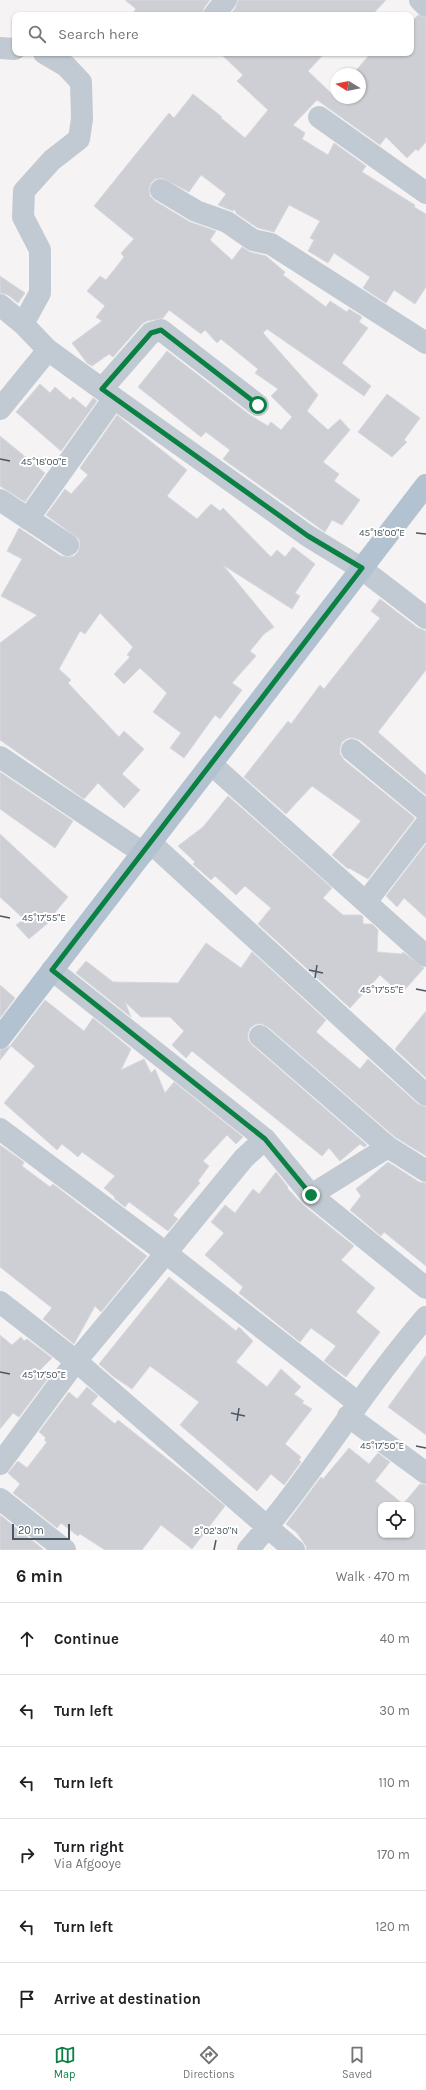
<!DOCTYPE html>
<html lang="en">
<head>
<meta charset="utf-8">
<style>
	:root { --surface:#fff; --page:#f2f2f2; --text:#202124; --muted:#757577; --line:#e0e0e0; --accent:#0b8043 }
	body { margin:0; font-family:Karla,sans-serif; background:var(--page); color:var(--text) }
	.controls { position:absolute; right:12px; bottom:12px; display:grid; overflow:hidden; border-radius:8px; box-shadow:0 1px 3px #0004 }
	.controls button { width:36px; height:36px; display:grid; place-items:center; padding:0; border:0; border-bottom:1px solid var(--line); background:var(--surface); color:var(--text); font:20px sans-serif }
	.compass { position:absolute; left:330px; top:68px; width:36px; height:36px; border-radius:50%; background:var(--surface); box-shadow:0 1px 3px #0004; rotate:280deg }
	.scale { position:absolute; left:12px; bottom:10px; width:58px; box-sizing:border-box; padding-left:4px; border:2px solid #4a5661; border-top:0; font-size:11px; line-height:14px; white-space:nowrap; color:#4a5661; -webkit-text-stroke:3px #fff; paint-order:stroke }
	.stop { position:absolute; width:12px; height:12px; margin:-9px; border:3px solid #0b8043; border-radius:50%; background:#fff }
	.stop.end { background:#0b8043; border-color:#fff; box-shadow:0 1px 4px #0008 }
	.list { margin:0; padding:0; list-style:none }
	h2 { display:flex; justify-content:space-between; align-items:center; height:52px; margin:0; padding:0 16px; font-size:17px }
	h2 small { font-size:13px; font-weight:400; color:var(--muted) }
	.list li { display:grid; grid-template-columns:26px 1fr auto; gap:12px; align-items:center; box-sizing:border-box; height:72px; padding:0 16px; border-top:1px solid var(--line) }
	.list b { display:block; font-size:15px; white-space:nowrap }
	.list p { margin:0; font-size:13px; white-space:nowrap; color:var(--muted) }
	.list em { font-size:13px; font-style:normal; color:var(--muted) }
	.icon { flex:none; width:22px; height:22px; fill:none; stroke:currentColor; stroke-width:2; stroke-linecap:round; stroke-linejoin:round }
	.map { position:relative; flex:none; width:426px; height:1550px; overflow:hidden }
	.search { position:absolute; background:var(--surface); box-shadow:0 1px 3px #0004; left:12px; right:12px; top:12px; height:44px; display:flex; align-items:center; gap:10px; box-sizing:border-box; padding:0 14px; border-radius:8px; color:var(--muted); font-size:15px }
	.sheet { height:484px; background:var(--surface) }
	nav { display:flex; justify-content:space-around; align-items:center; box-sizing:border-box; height:56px; border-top:1px solid var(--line); background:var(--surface); font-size:11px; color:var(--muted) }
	nav a { display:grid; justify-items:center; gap:2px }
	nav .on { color:var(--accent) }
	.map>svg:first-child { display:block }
	.building { fill:#cdcfd5; stroke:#d7d9de; fill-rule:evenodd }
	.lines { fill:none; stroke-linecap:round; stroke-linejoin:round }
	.minor { stroke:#c1cad2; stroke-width:22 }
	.major { stroke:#b3c2d1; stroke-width:22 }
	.route { stroke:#0b8043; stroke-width:5 }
	.ticks { fill:none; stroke:#4a5661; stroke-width:1.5 }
	.ticks-label { font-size:10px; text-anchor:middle; fill:#4a5661; stroke:#fff; stroke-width:4; stroke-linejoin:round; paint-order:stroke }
</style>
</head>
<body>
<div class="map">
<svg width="426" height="1550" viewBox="0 0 426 1550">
	<rect width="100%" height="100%" fill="#f5f3f3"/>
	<path class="building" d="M125 0H210L204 8 202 15H131L136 9Z
		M238 0H386L372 15H230L236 7Z
		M418 15 426 18V142L418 151 416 149 407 158 386 137 380 145 317 100 293 125 305 133 302 139 328 155 334 143 366 166 362 172 415 205 414 207 426 214V287L415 304 394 290 386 303 363 288 370 277 334 253 328 263 308 251 314 240 310 238 320 221 289 205 274 232 258 228 237 214 234 209 233 211 218 205 226 194 201 175 189 192 162 178 155 179 151 183 149 189 150 196 155 201 190 222 216 231 210 240 232 260 242 247 250 252 266 256 285 272 283 275 326 307 330 301 347 312 349 309 362 317 359 322 368 328 342 363 371 386 364 396 267 329 263 333 318 395 307 411 328 430 340 419 350 430 323 462 339 474 334 481 360 500 342 525 332 520 325 532 223 459 230 450 206 432 201 437 138 387 167 351 250 415 268 426 271 422 281 430 292 417 271 396 278 389 255 373 258 369 221 339 217 343 205 330 201 334 169 310 163 318 147 321 142 324 113 357 109 354 92 366 87 363 72 343 102 321 96 317 105 306 87 291 100 276 106 280 124 257 121 253 134 239 94 206 169 113 174 118 193 94 222 117 221 118 245 138 268 110 237 81 243 75 220 53H325L308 71 334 96 336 93V98H360V74H353L371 53H411V23Z
		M0 276 25 293 18 303 8 295 0 293Z
		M40 384 50 393 55 387 70 400 73 397 86 408 93 398 97 401 61 451 16 412Z
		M387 394 420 418 404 440 407 442 392 457 358 432Z
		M117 415 187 470 167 496 197 519 211 504 220 511 223 508 271 557 277 550 285 557 293 547 315 564 295 593 300 596 292 609 223 565 274 627 264 634 250 651 256 656 232 683 242 690 220 719 215 715 184 758 170 748 181 733 153 712 167 693 140 668 124 684 114 674 130 657 127 655 133 647 100 613 85 634 80 631 59 669 71 680 68 683 119 737 124 731 144 749 122 774 140 790 124 808 98 783 84 799 0 740V643L37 615 1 596 22 559 7 551 19 528 61 556 68 557 74 556 78 552 80 545 79 539 46 515 65 489 71 494 88 475 80 468Z
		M0 436 45 473 25 502 0 486Z
		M380 599 418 628 426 631V670L378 732 426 775V795L360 740 354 738H348L342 742 340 748V754L344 760 415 818 368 879 349 868 348 869 332 855 361 821 312 786 286 814 244 777 288 721 291 724 320 685 324 689 380 618 371 611Z
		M0 772 73 821 55 848 0 809Z
		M228 796 332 888 323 898 343 915H361L363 917V924H372L378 930 377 952 402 954 403 952 424 968 401 994 380 975 350 1008 258 924 271 908 245 886 236 895 215 876 211 880 193 864 195 862 178 846 203 827Z
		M0 834 68 897 53 915 55 917 29 939 16 925 24 919 0 897Z
		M426 844V918L404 898 397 907 386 896Z
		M206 943 241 968 252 952 326 1020 316 1032 360 1069 368 1059 418 1104 426 1107V1156L395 1137 268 1027 262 1024H256L250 1028 248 1034V1040L252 1045 367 1145 364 1147 360 1144 340 1161 329 1148 322 1156 192 1051 186 1058 172 1045 184 1031 170 1017H141L125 1002 131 1017 76 973 86 961 113 982 178 983Z
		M0 985 15 998 0 1018Z
		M45 1000 84 1031 93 1018 131 1049 121 1070 144 1059 151 1073 155 1069 165 1093 174 1082 243 1137 236 1144 227 1135 203 1161 209 1166 198 1181 200 1183 173 1215 178 1219 168 1231 129 1202 125 1207 114 1198 115 1197 104 1188 115 1176 82 1152 78 1157 62 1144 57 1150 4 1103 35 1066 11 1046 0 1060V1050L10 1046Z
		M426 1011V1078L395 1049Z
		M0 1145 24 1162 22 1166 50 1187 53 1184 147 1256 101 1312 95 1306 74 1344 43 1319 52 1308 0 1267Z
		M388 1162 419 1182 426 1183V1266L384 1232 381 1236 350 1210 361 1196 356 1189Z
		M276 1172 288 1187 287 1188 303 1205 354 1246 341 1260 375 1288 356 1312 380 1332 346 1377 324 1361 336 1346 311 1328 300 1342 239 1293 243 1287 205 1255 224 1233 211 1222 225 1205 235 1213 253 1189 259 1194Z
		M169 1277 236 1331 239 1327 253 1341 236 1362 267 1387 281 1369 301 1387 294 1394 304 1401 302 1403 312 1409 285 1444 301 1457 299 1460 301 1462 284 1485 271 1474 257 1491 180 1425 199 1402 150 1366 132 1389 114 1377 99 1364Z
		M0 1335 12 1345 21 1337 24 1341 27 1339 52 1358 40 1370 49 1377 19 1417 13 1413 0 1429Z
		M426 1355V1435L388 1407Z
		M87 1387 98 1396 91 1404 115 1424 118 1420 189 1476 225 1506 192 1549 161 1525 142 1550H105L80 1534 78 1536 61 1523 57 1528 13 1493 20 1484 8 1473 18 1461 27 1468 47 1442 44 1440 46 1438 39 1432 69 1392 77 1399Z
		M349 1448 369 1464 378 1453 390 1462 375 1481 403 1504 420 1484 426 1485V1550H306V1546L297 1533 286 1524 321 1477 323 1479ZM381 1505H411V1535H381Z
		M0 1515 43 1549 42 1550H0Z"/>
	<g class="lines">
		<path class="minor" d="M420 0 426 6
			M214 15 226 0
			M0 48 15 49
			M319 117 426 193
			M161 190 196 211 227 222 253 240 271 244 426 343
			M0 305 23 324 48 350 114 398 308 536 362 569 426 618
			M23 324 40 293V250L23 217 24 191 52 160 79 139 82 119 81 82 66 66 44 53
			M102 389 151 333 161 330 258 405
			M0 409 48 350
			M0 500 68 545
			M28 519 114 398
			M352 750 426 811
			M0 757 143 853
			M211 764 426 956
			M151 843 426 1095
			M366 902 426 824
			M52 970 265 1139 311 1195 426 1288
			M260 1036 388 1147
			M0 1129 166 1253 244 1158 265 1139
			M311 1195 388 1147 426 1171
			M0 1302 76 1361 294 1550
			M348 1416 426 1473
			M0 1464 76 1361 166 1253 358 1403
			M0 1499 65 1550
			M248 1550C312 1476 362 1391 426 1317"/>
		<path class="major" d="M0 1038 426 485"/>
	</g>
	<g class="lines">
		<path class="route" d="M258 405 161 330 151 333 102 389 308 536 362 568 52 970 265 1139 311 1195"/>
	</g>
	<path class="ticks" d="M0 459 10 461M416 533 426 534M0 916 10 918M309 970 323 973M315 978 317 965M416 989 426 991M0 1372 10 1374M231 1413 245 1416M237 1421 239 1408M416 1446 426 1448M214 1550 216 1540"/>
	<g class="ticks-label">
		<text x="44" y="465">45°18'00"E</text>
		<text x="382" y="536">45°18'00"E</text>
		<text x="44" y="921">45°17'55"E</text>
		<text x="382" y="993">45°17'55"E</text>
		<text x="44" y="1378">45°17'50"E</text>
		<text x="382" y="1449">45°17'50"E</text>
		<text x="216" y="1534">2°02'30"N</text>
	</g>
</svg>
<div class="controls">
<button><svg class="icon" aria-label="locate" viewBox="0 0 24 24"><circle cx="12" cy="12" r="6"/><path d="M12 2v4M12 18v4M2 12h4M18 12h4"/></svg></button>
</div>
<svg class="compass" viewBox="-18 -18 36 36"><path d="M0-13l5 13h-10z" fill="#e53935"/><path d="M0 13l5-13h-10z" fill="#757577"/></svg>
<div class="scale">20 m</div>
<div class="stop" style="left:258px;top:405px"></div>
<div class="stop end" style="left:311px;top:1195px"></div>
<div class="search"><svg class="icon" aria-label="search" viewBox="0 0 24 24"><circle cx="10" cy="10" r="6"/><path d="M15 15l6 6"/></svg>Search here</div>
</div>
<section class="sheet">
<h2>6 min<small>Walk · 470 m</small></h2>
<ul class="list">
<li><svg class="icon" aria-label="ahead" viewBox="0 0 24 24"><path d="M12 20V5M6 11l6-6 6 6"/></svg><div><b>Continue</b></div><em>40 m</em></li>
<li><svg class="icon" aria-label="left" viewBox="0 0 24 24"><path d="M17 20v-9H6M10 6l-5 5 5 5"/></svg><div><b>Turn left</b></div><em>30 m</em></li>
<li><svg class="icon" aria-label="left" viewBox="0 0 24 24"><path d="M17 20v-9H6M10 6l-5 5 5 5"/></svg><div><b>Turn left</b></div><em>110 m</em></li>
<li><svg class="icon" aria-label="right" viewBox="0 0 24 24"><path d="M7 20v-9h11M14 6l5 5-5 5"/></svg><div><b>Turn right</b><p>Via Afgooye</p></div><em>170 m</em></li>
<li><svg class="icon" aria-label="left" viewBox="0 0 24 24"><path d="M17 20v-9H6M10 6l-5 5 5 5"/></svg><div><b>Turn left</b></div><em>120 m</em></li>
<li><svg class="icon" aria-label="arrive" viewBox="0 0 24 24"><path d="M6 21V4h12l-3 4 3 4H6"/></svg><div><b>Arrive at destination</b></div></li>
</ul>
</section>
<nav>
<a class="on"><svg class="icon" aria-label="map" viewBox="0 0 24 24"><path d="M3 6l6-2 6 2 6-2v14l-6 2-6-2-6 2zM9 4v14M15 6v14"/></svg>Map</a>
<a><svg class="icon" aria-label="directions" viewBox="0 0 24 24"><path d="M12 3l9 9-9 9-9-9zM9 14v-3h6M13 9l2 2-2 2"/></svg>Directions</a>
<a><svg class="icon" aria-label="saved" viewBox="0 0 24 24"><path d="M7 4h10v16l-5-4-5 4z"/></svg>Saved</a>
</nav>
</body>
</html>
